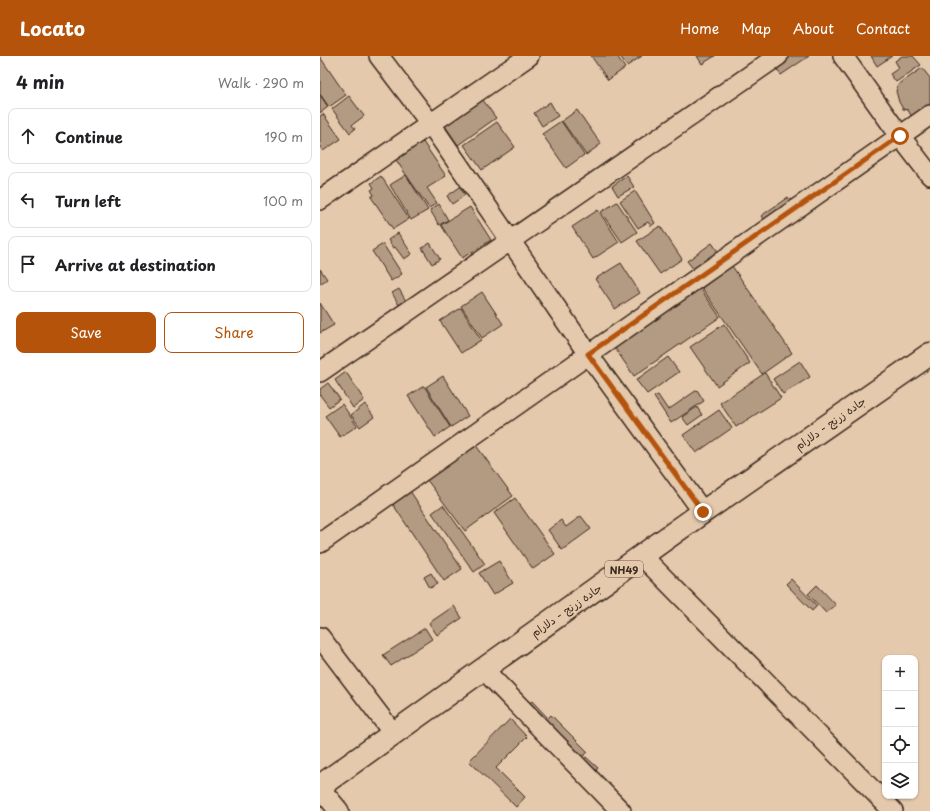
<!DOCTYPE html>
<html lang="en">
<head>
<meta charset="utf-8">
<style>
	:root { --surface:#fff; --page:#f2f2f2; --text:#202124; --muted:#757577; --line:#e0e0e0; --accent:#b45309 }
	body { margin:0; font-family:"Playpen Sans","Playpen Sans Arabic",sans-serif; background:var(--page); color:var(--text) }
	.controls { position:absolute; right:12px; bottom:12px; display:grid; overflow:hidden; border-radius:8px; box-shadow:0 1px 3px #0004 }
	.controls button { width:36px; height:36px; display:grid; place-items:center; padding:0; border:0; border-bottom:1px solid var(--line); background:var(--surface); color:var(--text); font:20px sans-serif }
	.stop { position:absolute; width:12px; height:12px; margin:-9px; border:3px solid #b45309; border-radius:50%; background:#fff }
	.stop.end { background:#b45309; border-color:#fff; box-shadow:0 1px 4px #0008 }
	.list { margin:0; padding:0; list-style:none }
	h2 { display:flex; justify-content:space-between; align-items:center; height:52px; margin:0; padding:0 16px; font-size:17px }
	h2 small { font-size:13px; font-weight:400; color:var(--muted) }
	.list li { display:grid; grid-template-columns:26px 1fr auto; gap:12px; align-items:center; box-sizing:border-box; height:56px; margin:0 8px 8px; padding:0 8px; border:1px solid var(--line); border-radius:8px }
	.list b { display:block; font-size:15px; white-space:nowrap }
	.list em { font-size:13px; font-style:normal; color:var(--muted) }
	.actions { display:flex; gap:8px; padding:12px 16px }
	.actions a { flex:1; padding:9px 0; border:1px solid var(--accent); border-radius:8px; text-align:center; font-size:14px; color:var(--accent) }
	.actions .main { background:var(--accent); color:#fff }
	.icon { flex:none; width:22px; height:22px; fill:none; stroke:currentColor; stroke-width:2; stroke-linecap:round; stroke-linejoin:round }
	.map { position:relative; flex:none; width:610px; height:755px; overflow:hidden }
	header { display:flex; align-items:center; gap:24px; box-sizing:border-box; height:56px; padding:0 20px; background:var(--accent); color:#fff }
	header strong { font-size:19px }
	nav { display:flex; gap:22px; margin-inline-start:auto; font-size:14px }
	main { display:flex }
	aside { flex:1; background:var(--surface) }
	.map>svg:first-child { display:block }
	.building { fill:#b39a83; stroke:#3b2a1e }
	.lines { fill:none; stroke-linecap:round; stroke-linejoin:round }
	.minor-casing { stroke:#3b2a1e; stroke-width:22 }
	.highway-casing { stroke:#3b2a1e; stroke-width:25 }
	.minor { stroke:#e5c9ac; stroke-width:19 }
	.highway { stroke:#e5c9ac; stroke-width:22 }
	.route { stroke:#b45309; stroke-width:5 }
	.labels { text-anchor:middle; dominant-baseline:central; stroke-width:3; stroke-linejoin:round; paint-order:stroke }
	.shield { fill:#e5c9ac; stroke:#6e5a49; stroke-width:1 }
	.shield-label { font-size:10px; font-weight:bold; fill:#3b2a1e }
	.street-label { font-size:11px; fill:#3b2a1e; stroke:#e5c9ac }
</style>
</head>
<body>
<header>
<strong>Locato</strong>
<nav><a>Home</a><a>Map</a><a>About</a><a>Contact</a></nav>
</header>
<main>
<aside>
<h2>4 min<small>Walk · 290 m</small></h2>
<ul class="list">
<li><svg class="icon" aria-label="ahead" viewBox="0 0 24 24"><path d="M12 20V5M6 11l6-6 6 6"/></svg><div><b>Continue</b></div><em>190 m</em></li>
<li><svg class="icon" aria-label="left" viewBox="0 0 24 24"><path d="M17 20v-9H6M10 6l-5 5 5 5"/></svg><div><b>Turn left</b></div><em>100 m</em></li>
<li><svg class="icon" aria-label="arrive" viewBox="0 0 24 24"><path d="M6 21V4h12l-3 4 3 4H6"/></svg><div><b>Arrive at destination</b></div></li>
</ul>
<div class="actions"><a class="main">Save</a><a>Share</a></div>
</aside>
<div class="map">
<svg width="610" height="755" viewBox="0 0 610 755">
	<rect width="100%" height="100%" fill="#e5c9ac"/>
	<filter id="ink" filterUnits="userSpaceOnUse"><feTurbulence type="fractalNoise" baseFrequency=".025" numOctaves="2"/><feDisplacementMap in="SourceGraphic" scale="8" xChannelSelector="R" yChannelSelector="G"/><feConvolveMatrix kernelMatrix="1 2 1 2 8 2 1 2 1" color-interpolation-filters="sRGB"/></filter>
	<g filter="url(#ink)">
		<path class="building" d="M271 0H297L305 12 288 24Z
			M300 0H322L307 10Z
			M377 0H395L382 8Z
			M467 0H489L461 19 453 9Z
			M551 0H572L557 10Z
			M582 0H593L601 9 576 26 570 18 579 12 575 5Z
			M0 1 26 39 9 51 0 38Z
			M602 12 610 22V49L592 61 588 54 583 53 579 46 576 35 578 29Z
			M0 39 8 51 0 57Z
			M29 40 44 60 32 69 35 73 30 77 12 53Z
			M160 40 176 62 138 89 123 67Z
			M230 46 238 60 222 70 214 57Z
			M257 54 281 88 266 99 242 65Z
			M3 58 21 83 3 95 0 91V60Z
			M241 65 264 99 246 112 222 78Z
			M177 66 195 91 162 114 144 89Z
			M103 86 126 120 107 132 117 147 109 152 76 104 78 101 99 87Z
			M86 119 108 154 91 164 70 129Z
			M61 120 89 163 73 173 51 141 54 139 51 134 54 132 51 127Z
			M307 120 314 131 298 140 292 130Z
			M140 131 145 139 132 148 127 140Z
			M315 135 335 167 331 170 328 166 318 172 300 145Z
			M468 141 472 147 445 166 441 160Z
			M297 146 317 176 302 186 281 156Z
			M119 148 128 164 119 169 110 154Z
			M150 151 171 184 142 202 121 169Z
			M278 154 299 186 273 203 252 171Z
			M340 170 362 203 340 218 317 185Z
			M78 177 92 198 84 203 75 191 73 192 68 184Z
			M110 187 120 203 112 208 102 192Z
			M392 187 399 197 375 215 367 205Z
			M63 188 82 218 71 225 52 195Z
			M301 207 320 237 295 253 275 223Z
			M412 210 472 297 442 318 382 232Z
			M0 213 7 223 0 228Z
			M380 232 400 261 314 320 294 291Z
			M79 233 86 245 79 249 72 237Z
			M162 236 183 268 162 282 141 250Z
			M0 247 14 269 0 277Z
			M141 252 161 284 141 297 120 265Z
			M404 268 430 307 397 330 370 291Z
			M348 301 359 316 327 338 316 324Z
			M480 305 490 321 463 338 453 323Z
			M26 316 44 344 33 352 15 324Z
			M445 317 461 342 416 371 400 347Z
			M123 320 148 360 131 371 106 331Z
			M8 327 20 343 9 351 0 339V333Z
			M104 330 130 371 115 381 88 340Z
			M377 334 384 345 351 367 334 341 338 339 348 354Z
			M22 348 37 370 20 381 5 360Z
			M45 348 54 361 40 371 31 359Z
			M377 351 382 359 368 369 362 361Z
			M399 354 412 372 376 397 363 379Z
			M155 388 193 440 145 475 107 424Z
			M90 435 142 513 124 525 72 447Z
			M195 442 235 498 213 513 174 457Z
			M123 449 165 508 154 516 112 457Z
			M261 460 271 473 242 494 228 474 241 464 246 471Z
			M179 505 193 527 173 539 159 517Z
			M111 517 118 528 110 532 104 521Z
			M471 523 497 550 492 555 466 528Z
			M497 529 516 549 506 557 488 538Z
			M134 550 142 562 117 579 109 567Z
			M105 572 112 583 71 610 63 599Z
			M212 645 227 661 222 666 206 650Z
			M231 659 268 696 260 703 224 666Z
			M190 663 207 681 176 712 205 741 196 751 149 705Z
			M266 701 278 712 273 718 261 706Z"/>
		<g class="lines">
			<defs>
				<path id="minor" d="M59 0 110 67 268 298 383 456
					M523 0 580 80 610 119
					M0 144 209 0
					M0 316 458 0
					M0 487 610 59
					M322 500 573 755
					M0 581 73 677
					M163 613 301 755
					M0 732 19 755"/>
				<path id="highway" d="M0 730 383 456 610 298"/>
			</defs>
			<use href="#minor" class="minor-casing"/>
			<use href="#highway" class="highway-casing"/>
			<use href="#minor" class="minor"/>
			<use href="#highway" class="highway"/>
		</g>
	</g>
	<g class="lines" filter="url(#ink)">
		<path class="route" d="M383 456 268 298 580 80"/>
	</g>
	<g class="labels">
		<rect class="shield" x="285" y="505" width="38" height="16" rx="3"/>
		<g class="shield-label">
			<text x="304" y="513">NH49</text>
		</g>
		<g class="street-label">
			<text transform="translate(510 367) rotate(-35)">جاده زرنج - دلارام</text>
			<text transform="translate(246 554) rotate(-35)">جاده زرنج - دلارام</text>
		</g>
	</g>
</svg>
<div class="controls">
<button>+</button>
<button>−</button>
<button><svg class="icon" aria-label="locate" viewBox="0 0 24 24"><circle cx="12" cy="12" r="6"/><path d="M12 2v4M12 18v4M2 12h4M18 12h4"/></svg></button>
<button><svg class="icon" aria-label="layers" viewBox="0 0 24 24"><path d="M12 4l9 5-9 5-9-5zM3 14l9 5 9-5"/></svg></button>
</div>
<div class="stop" style="left:580px;top:80px"></div>
<div class="stop end" style="left:383px;top:456px"></div>
</div>
</main>
</body>
</html>
